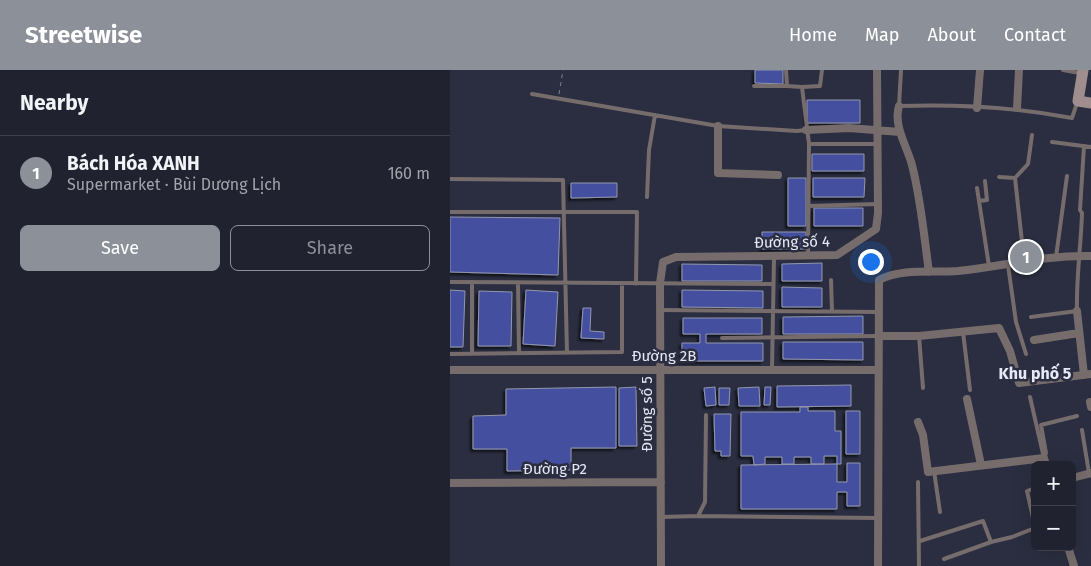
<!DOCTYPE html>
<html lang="en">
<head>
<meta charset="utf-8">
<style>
	:root { --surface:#202230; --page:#2d2f3c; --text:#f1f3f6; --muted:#a2a4ab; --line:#3d3f4c; --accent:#8c9099 }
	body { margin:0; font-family:"Fira Sans",sans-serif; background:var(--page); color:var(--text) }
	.controls { position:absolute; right:15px; bottom:15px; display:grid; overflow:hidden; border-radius:8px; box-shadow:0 5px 20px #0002 }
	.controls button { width:45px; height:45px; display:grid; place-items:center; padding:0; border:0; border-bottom:1px solid var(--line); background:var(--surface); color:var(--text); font:25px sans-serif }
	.you { position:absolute; left:420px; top:191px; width:18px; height:18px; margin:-12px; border:4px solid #fff; border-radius:50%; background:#1a73e8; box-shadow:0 0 0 8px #1a73e833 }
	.badge { display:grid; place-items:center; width:32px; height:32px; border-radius:50%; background:var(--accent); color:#fff; font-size:16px; font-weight:700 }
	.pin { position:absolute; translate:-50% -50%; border:2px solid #fff; box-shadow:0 1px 5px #0006 }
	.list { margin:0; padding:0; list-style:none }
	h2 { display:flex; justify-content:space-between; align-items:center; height:65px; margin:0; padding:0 20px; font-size:21px }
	h2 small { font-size:16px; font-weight:400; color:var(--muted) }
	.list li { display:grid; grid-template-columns:32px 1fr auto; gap:15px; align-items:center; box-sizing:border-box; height:75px; padding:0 20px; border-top:1px solid var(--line) }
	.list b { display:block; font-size:19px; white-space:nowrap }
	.list p { margin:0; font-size:16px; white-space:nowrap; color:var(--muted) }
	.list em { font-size:16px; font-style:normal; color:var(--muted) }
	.actions { display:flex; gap:10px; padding:15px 20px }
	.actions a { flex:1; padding:11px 0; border:1px solid var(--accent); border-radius:8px; text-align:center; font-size:18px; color:var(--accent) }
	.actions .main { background:var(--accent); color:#fff }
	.map { position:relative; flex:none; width:641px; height:496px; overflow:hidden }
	header { display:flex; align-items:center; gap:30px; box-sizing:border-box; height:70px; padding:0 25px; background:var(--accent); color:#fff }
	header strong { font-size:24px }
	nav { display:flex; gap:28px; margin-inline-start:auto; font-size:18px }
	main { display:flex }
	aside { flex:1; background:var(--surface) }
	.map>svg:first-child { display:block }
	.building { fill:#454f9f; stroke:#9297ad; filter:url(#shadow) }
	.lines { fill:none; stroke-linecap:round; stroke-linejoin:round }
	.path { stroke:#7f8292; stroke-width:1; stroke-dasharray:4 4; stroke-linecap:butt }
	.lane { stroke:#776c6c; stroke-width:4 }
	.street { stroke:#776c6c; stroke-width:8 }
	.secondary { stroke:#a08d8e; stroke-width:11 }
	.labels { text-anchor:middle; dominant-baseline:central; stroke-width:5; stroke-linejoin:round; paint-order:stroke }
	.street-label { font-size:15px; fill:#e6e9f5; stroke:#2a2e40 }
	.neighbourhood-label { font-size:16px; font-weight:bold; fill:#e6e9f5; stroke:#2a2e40 }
</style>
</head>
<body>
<header>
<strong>Streetwise</strong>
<nav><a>Home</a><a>Map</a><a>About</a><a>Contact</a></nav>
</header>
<main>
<aside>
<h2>Nearby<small></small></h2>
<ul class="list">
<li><span class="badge">1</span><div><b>Bách Hóa XANH</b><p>Supermarket · Bùi Dương Lịch</p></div><em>160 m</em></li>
</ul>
<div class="actions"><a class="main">Save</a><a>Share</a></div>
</aside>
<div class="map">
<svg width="641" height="496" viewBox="0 0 641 496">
	<defs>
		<filter id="shadow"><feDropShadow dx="-2.5" dy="2.5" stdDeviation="1" flood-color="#0009"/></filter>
	</defs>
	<rect width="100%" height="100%" fill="#2a2e40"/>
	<path class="building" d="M305 0H333V14L305 13Z
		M357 30H410V53H357Z
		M362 84H414V101H362Z
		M338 108H356V156H338Z
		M363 108H415L414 127H363Z
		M121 113H167V127L121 128Z
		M364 138H413V156H364Z
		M0 147 110 148 108 205 0 202Z
		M312 162H356V179H312Z
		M372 193V211H332V194Z
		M232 194 312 195V211H232Z
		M332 217 372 218V237H332Z
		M0 220 15 221 13 277H0Z
		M76 220 108 222 105 276 73 274Z
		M232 220 313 221V238L232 237Z
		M29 221 62 222 61 276H28Z
		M133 238H141L140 261 154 262V269L131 268Z
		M413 246V264H333V247Z
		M233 248H312V264H256V273H313V291H232V273H250V264H233Z
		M333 272H413V290L333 289Z
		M401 315V336L327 337V316Z
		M166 317V378H121V400L57 401V379H23V346L56 345V319Z
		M186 317 187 376H169V318Z
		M265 317 266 335 256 336 254 318Z
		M309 317 310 336H289L288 318Z
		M315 317H321L320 335H314Z
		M269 318H280L279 335H269Z
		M350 337H358V341H385V361H391V394H387V386H374V394H361V387H344V394H332V387H315V394L304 395 303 386H291V342H350Z
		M396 341H410V384H396Z
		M264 344H281L280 386H271V381H265Z
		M397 393H410V436H397V422H387V439H291V395L387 394V412H397Z"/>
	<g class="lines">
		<path class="path" d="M109 24 113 0"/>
		<path class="lane" d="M336 0 337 16 352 17 359 74 358 186
			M451 0 449 36C507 34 565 37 622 48L627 33
			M613 0 630 3
			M304 16H337
			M352 17 370 16 372 0
			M82 24 268 56 347 61 356 60
			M602 72 641 77
			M359 74H427
			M549 107 565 108
			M0 109 113 110 117 282
			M527 118 539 196
			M197 127 199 80 205 45
			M529 131 537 130 535 111
			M358 136 428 134
			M0 142H187L186 214
			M606 187 617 106
			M574 190 565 108 578 94 582 65
			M558 195 566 252 576 284
			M381 210 382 241
			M0 212 323 214
			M68 213 69 283
			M210 240 428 242
			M581 247 627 241C626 208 631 176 632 143L630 140 634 76
			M513 262 520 320
			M469 266 473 318
			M272 268 428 266
			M22 283V212
			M0 284 172 282V214
			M322 299 324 187
			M580 327 594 388
			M632 360 639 403
			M594 388 596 383 591 355 627 346
			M484 401 490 442
			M468 412 469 496
			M585 418 577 421 585 457
			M248 446 428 448
			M211 447 248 446 255 432 256 345
			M470 471 533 451 541 472 562 467 585 458
			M494 489 541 472"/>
		<path class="street" d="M449 36C443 56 457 76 462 95 471 130 474 166 479 202
			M527 38 530 0
			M567 38 569 0
			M268 56V103L328 105
			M356 60 399 58 450 62
			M627 241 634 305
			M428 266H469L549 258 560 281 569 313 641 304
			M584 270 629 263
			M0 300H428
			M517 329 531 395
			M640 332 641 337
			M468 352 473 365 478 402 594 388 596 395
			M622 408 641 403
			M0 413 211 412
			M618 477 624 496
			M211 496 210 213 213 192 226 187 387 185 426 159 428 143 427 0
			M428 496 429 210C453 198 482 203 508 201 555 196 593 185 641 186"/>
		<path class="secondary" d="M633 0 628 31 641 33"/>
	</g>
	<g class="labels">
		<g class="street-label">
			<text transform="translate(342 172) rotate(-1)">Đường số 4</text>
			<text x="214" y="286">Đường 2B</text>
			<text transform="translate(197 344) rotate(-90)">Đường số 5</text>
			<text x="105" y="399">Đường P2</text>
		</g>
		<g class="neighbourhood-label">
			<text x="585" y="303">Khu phố 5</text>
		</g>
	</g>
</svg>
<div class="controls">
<button>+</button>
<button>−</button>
</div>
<div class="you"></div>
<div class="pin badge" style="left:576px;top:187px">1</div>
</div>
</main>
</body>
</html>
